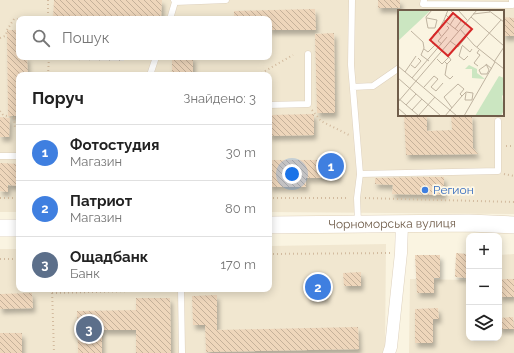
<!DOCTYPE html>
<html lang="uk">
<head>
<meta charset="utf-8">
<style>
	:root { --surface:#fff; --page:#f2f2f2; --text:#222; --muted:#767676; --line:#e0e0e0; --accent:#764d35 }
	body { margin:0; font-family:Raleway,sans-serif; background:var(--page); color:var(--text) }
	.controls { position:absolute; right:12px; bottom:12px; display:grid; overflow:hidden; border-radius:8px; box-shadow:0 2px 10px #0003 }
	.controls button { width:36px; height:36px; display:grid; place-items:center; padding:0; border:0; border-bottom:1px solid var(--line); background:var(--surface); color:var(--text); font:20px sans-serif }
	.you { position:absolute; left:292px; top:174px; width:14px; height:14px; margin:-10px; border:3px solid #fff; border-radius:50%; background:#1a73e8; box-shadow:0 0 0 6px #1a73e833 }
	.badge { display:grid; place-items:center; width:26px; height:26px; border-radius:50%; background:var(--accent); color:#fff; font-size:13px; font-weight:700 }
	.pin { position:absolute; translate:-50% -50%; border:2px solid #fff; box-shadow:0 1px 4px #0006 }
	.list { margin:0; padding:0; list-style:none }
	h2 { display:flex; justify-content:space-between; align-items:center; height:52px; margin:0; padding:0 16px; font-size:17px }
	h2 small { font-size:13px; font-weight:400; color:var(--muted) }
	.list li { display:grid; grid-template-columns:26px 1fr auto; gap:12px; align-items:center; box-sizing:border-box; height:56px; padding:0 16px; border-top:1px solid var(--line) }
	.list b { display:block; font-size:15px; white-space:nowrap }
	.list p { margin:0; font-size:13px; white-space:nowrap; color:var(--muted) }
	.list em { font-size:13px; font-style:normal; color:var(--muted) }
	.icon { flex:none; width:22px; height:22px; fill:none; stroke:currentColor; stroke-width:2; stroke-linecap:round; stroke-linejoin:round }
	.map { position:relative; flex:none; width:514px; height:353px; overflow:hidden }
	.search { position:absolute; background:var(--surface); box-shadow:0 2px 10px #0003; left:16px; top:16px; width:256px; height:44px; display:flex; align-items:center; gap:10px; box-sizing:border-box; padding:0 14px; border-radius:8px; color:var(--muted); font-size:15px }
	.panel { position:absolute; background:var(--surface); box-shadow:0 2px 10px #0003; left:16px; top:72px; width:256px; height:220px; border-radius:8px }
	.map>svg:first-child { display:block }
	.residential { fill:#f1e7d0; fill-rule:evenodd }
	.industrial { fill:url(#industrial-furrows) }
	.building { fill:url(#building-back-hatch); filter:url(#shadow) }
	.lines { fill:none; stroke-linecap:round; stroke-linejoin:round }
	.lane-casing { stroke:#ded1be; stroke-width:7 }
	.street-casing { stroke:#ded1be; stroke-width:13 }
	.secondary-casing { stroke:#dfd0b9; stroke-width:18 }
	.path { stroke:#d2ba9e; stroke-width:2; stroke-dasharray:1 3; stroke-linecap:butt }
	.lane { stroke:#fff; stroke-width:6 }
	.street { stroke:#fff; stroke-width:12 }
	.secondary { stroke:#fff; stroke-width:17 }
	.shop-dot { fill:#3f7fe0; stroke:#fef8e7; stroke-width:1.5 }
	.labels { text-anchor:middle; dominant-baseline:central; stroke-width:3.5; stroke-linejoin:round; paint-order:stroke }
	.shop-label { font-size:12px; fill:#366cbe; stroke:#fef8e7; text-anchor:start }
	.street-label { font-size:12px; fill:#705d4a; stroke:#fef8e7 }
	.inset-road { fill:none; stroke:#bfb3a0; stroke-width:1 }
	.view { fill:#d62828; fill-opacity:0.15; stroke:#d62828; stroke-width:2 }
	.inset-edge { fill:none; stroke:#705d4a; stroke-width:2 }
</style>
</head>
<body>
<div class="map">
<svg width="514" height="353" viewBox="0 0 514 353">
	<defs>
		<pattern id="industrial-furrows" width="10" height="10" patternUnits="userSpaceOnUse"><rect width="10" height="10" fill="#e9e4dc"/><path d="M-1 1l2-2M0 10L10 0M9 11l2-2" fill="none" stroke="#c1bcb4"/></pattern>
		<pattern id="building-back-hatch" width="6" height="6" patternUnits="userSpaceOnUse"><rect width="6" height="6" fill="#eed6bb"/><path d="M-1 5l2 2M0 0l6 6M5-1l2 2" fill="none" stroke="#c5b19a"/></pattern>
		<filter id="shadow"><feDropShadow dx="2.5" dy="4.5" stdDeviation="2" flood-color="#0004"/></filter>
	</defs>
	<rect width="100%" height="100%" fill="#faf4e1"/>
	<path class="residential" d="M0 0H514V214L269 212V75H19V212H0ZM399 11H503V115H399ZM19 19H269V57H19Z
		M386 244 385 353H0V249H19V289H269V246Z
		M514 254V353H409L410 279 469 280V338H499V255Z"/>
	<path class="industrial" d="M66 57H124V61L66 60Z"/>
	<path class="building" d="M54 0H162L161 18 75 17V19H53Z
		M378 0H400V8H378Z
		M315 9 316 30H269V19H234V11Z
		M503 17 514 18V36H503Z
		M7 30H19V57H27L28 75H19V116H8Z
		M334 33 335 113H317L315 34Z
		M172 57H193V75H172Z
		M314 114V135L269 136V115Z
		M404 115H427V131L452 130 451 115H472L473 148 478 154 406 155Z
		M0 117 10 118 9 137H0Z
		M269 160H339V178H306V187H269Z
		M0 163 19 164V186L8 185V192L0 191Z
		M427 177H444V195L392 194 393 185 375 184V178Z
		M456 253 467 254 466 278 455 277Z
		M415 255H440V278H434V293H417Z
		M361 272V286H344L343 273Z
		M308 276H327V299H308Z
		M499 279H514V297H499Z
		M32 293 33 308 0 309V294Z
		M217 295V330L358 327 359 349 206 352 205 325H193L192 296Z
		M136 298H170L171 353H136V330H102V353H78L77 311 136 310Z
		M438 308 439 319H433V343H415V309Z
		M513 317 514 329H499V318Z
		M0 333H22V353H0Z"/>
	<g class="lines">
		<defs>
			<path id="lane" d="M352 0 351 65 360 174 357 198 358 222
				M424 0 423 4 512 5V0
				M175 2 226 0
				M170 19 175 2 174 0
				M150 75 156 57
				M353 87 373 86 399 68
				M269 105 308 104V54
				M0 156H19
				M360 174 498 171V121
				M181 289 182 353"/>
			<path id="street" d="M389 353 391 347 401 253 402 224"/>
			<g id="secondary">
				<path id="s1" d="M269 225 469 223 514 225"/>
				<path d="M0 228H19"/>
			</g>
		</defs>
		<use href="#lane" class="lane-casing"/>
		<use href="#street" class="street-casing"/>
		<use href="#secondary" class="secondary-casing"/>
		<path class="path" d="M48 0V19
			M7 30 14 19 48 18
			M0 38 5 36 7 32
			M48 75 49 57
			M258 75 293 55
			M312 110 321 121 349 135
			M0 111 3 115 14 118 15 128H19
			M506 146H513
			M504 174 514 176
			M0 198H19
			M269 198H349
			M365 198 514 202
			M269 254 390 253
			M0 259H19
			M52 289 54 353
			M52 293 173 290"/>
		<use href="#lane" class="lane"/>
		<use href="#street" class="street"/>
		<use href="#secondary" class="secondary"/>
	</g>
	<circle class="shop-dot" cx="425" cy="190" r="4"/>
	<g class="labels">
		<g class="shop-label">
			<text x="433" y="190">Регион</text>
		</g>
		<g class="street-label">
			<text stroke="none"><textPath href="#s1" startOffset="123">Чорноморська вулиця</textPath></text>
		</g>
	</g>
	<g transform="translate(398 10)">
		<rect width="106" height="106" fill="#faf4e1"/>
		<path d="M71 55 79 59V63L87 69 74 68V59H67Z" fill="#cbe6c1"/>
		<path d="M0 0H33L0 31ZM101 66 106 68V84L104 86 106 100 103 106H77Z" fill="#cbe6c1"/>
		<path class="inset-road" d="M50 0 46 10 60 21M60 0 69 10M90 0 106 12M75 4 92 2M48 5 51 8 55 3 52 0M73 7 106 36M29 8 39 10 37 18H30L29 13 28 7 34 0M52 15 57 7 60 8M57 19 63 11 61 9M62 19 76 35 106 59M13 21 25 32 26 38 23 45 31 51M40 21 46 10M35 25 40 21 43 26M52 31 60 37 68 27M44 34 40 31 51 18 49 16M64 35 72 42 74 39M64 36 61 46 66 50 70 46M79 37 103 10M26 39 30 42 37 35 34 33M39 49 44 54 51 47 53 50 49 54 47 52M96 52 106 37M49 54 47 65 52 69 55 66M13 55 17 58 23 51 20 48M88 55 81 60 83 64H89L91 60 88 54 94 59M0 56 59 106M80 56 76 53 82 45 79 43 81 40M7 62 18 46M0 68 43 106M14 68 49 27M26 77 36 66 40 69 33 77 38 81 45 73M64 86 68 82 75 83 74 90H67L68 83M0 88 21 106M0 92 79 0M8 95 18 84M0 98 9 106M14 100 24 89M20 106 37 87M47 106 52 100 64 86 62 84 66 79 60 74 46 87 54 98M66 106 97 52"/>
		<path class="view" d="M55 3 74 19 50 46 32 30Z"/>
		<rect width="106" height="106" class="inset-edge"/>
	</g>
</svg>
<div class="controls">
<button>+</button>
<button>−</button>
<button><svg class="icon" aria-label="layers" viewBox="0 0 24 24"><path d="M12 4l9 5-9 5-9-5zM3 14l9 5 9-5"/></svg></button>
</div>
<div class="you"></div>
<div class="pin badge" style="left:331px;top:166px;background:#3f7fe0">1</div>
<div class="pin badge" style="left:318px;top:287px;background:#3f7fe0">2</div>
<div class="pin badge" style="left:89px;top:329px;background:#5c6f8a">3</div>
<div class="search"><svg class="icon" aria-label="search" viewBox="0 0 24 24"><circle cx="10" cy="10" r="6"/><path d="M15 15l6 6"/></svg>Пошук</div>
<section class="panel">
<h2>Поруч<small>Знайдено: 3</small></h2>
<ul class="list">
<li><span class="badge" style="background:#3f7fe0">1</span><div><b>Фотостудия</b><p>Магазин</p></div><em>30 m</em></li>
<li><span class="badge" style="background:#3f7fe0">2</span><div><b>Патриот</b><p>Магазин</p></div><em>80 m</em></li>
<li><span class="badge" style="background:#5c6f8a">3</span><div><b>Ощадбанк</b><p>Банк</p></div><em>170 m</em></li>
</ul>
</section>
</div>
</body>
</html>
